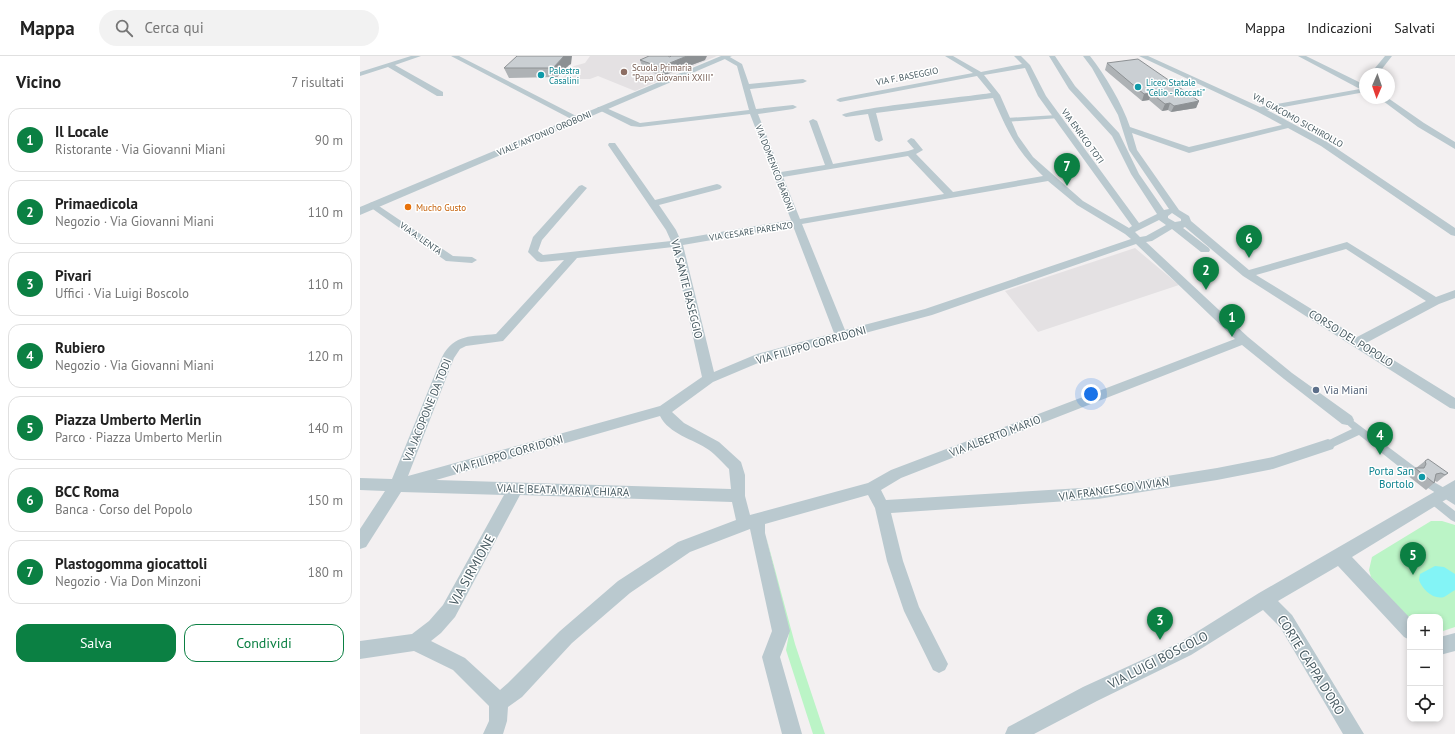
<!DOCTYPE html>
<html lang="it">
<head>
<meta charset="utf-8">
<style>
	:root { --surface:#fff; --page:#f2f2f2; --text:#222; --muted:#767676; --line:#e0e0e0; --accent:#0b8043 }
	body { margin:0; font-family:"PT Sans",sans-serif; background:var(--page); color:var(--text) }
	.controls { position:absolute; right:12px; bottom:12px; display:grid; overflow:hidden; border-radius:8px; box-shadow:0 2px 6px #0003 }
	.controls button { width:36px; height:36px; display:grid; place-items:center; padding:0; border:0; border-bottom:1px solid var(--line); background:var(--surface); color:var(--text); font:20px sans-serif }
	.compass { position:absolute; left:999px; top:12px; width:36px; height:36px; border-radius:50%; background:var(--surface); box-shadow:0 2px 6px #0003; rotate:182deg }
	.you { position:absolute; left:731px; top:338px; width:14px; height:14px; margin:-10px; border:3px solid #fff; border-radius:50%; background:#1a73e8; box-shadow:0 0 0 6px #1a73e833 }
	.badge { display:grid; place-items:center; width:26px; height:26px; border-radius:50%; background:var(--accent); color:#fff; font-size:13px; font-weight:700 }
	.pin { position:absolute; translate:-50% -33px; filter:drop-shadow(0 1px 2px #0008) }
	.pin::after { content:''; position:absolute; top:21px; width:14px; height:12px; background:inherit; clip-path:polygon(0 0,100% 0,50% 100%) }
	.list { margin:0; padding:0; list-style:none }
	h2 { display:flex; justify-content:space-between; align-items:center; height:52px; margin:0; padding:0 16px; font-size:17px }
	h2 small { font-size:13px; font-weight:400; color:var(--muted) }
	.list li { display:grid; grid-template-columns:26px 1fr auto; gap:12px; align-items:center; box-sizing:border-box; height:64px; margin:0 8px 8px; padding:0 8px; border:1px solid var(--line); border-radius:12px }
	.list b { display:block; font-size:15px; white-space:nowrap }
	.list p { margin:0; font-size:13px; white-space:nowrap; color:var(--muted) }
	.list em { font-size:13px; font-style:normal; color:var(--muted) }
	.actions { display:flex; gap:8px; padding:12px 16px }
	.actions a { flex:1; padding:9px 0; border:1px solid var(--accent); border-radius:12px; text-align:center; font-size:14px; color:var(--accent) }
	.actions .main { background:var(--accent); color:#fff }
	.icon { flex:none; width:22px; height:22px; fill:none; stroke:currentColor; stroke-width:2; stroke-linecap:round; stroke-linejoin:round }
	.map { position:relative; flex:none; width:1095px; height:678px; overflow:hidden }
	header { display:flex; align-items:center; gap:24px; box-sizing:border-box; height:56px; padding:0 20px; background:var(--surface); border-bottom:1px solid var(--line) }
	header strong { font-size:19px }
	nav { display:flex; gap:22px; margin-inline-start:auto; font-size:14px }
	.search { width:280px; height:36px; background:var(--page); display:flex; align-items:center; gap:10px; box-sizing:border-box; padding:0 14px; border-radius:22px; color:var(--muted); font-size:15px }
	main { display:flex }
	aside { flex:1; background:var(--surface) }
	.map>svg:first-child { display:block }
	.education { fill:#e4e1e3 }
	.green { fill:#bbf4c6 }
	.water { fill:#83f4f6 }
	.lines { fill:none; stroke-linecap:round; stroke-linejoin:round }
	.pedestrian { fill:#bac9cf; fill-rule:evenodd }
	.minor { fill:#bac9cf; fill-rule:evenodd }
	.tertiary { fill:#bac9cf; fill-rule:evenodd }
	.wall { fill:#aeb2b5 }
	.shaded-wall { fill:#8d9194 }
	.building { fill:#cacfd3; stroke:#8d9194 }
	.education-dot { fill:#8d6e63; stroke:#fff; stroke-width:1.5 }
	.culture-dot { fill:#0f9aa8; stroke:#fff; stroke-width:1.5 }
	.food-dot { fill:#e8710a; stroke:#fff; stroke-width:1.5 }
	.service-dot { fill:#5c6f8a; stroke:#fff; stroke-width:1.5 }
	.labels { text-anchor:middle; dominant-baseline:central; stroke-width:3; stroke-linejoin:round; paint-order:stroke }
	.far-education-label { font-size:9px; fill:#785e54; stroke:#fff; text-anchor:start }
	.far-culture-label { font-size:9px; fill:#0d838f; stroke:#fff; text-anchor:start }
	.far-street-label { font-size:9px; fill:#465960; stroke:#fff }
	.far-food-label { font-size:9px; fill:#c56008; stroke:#fff; text-anchor:start }
	.street-label { font-size:11px; fill:#465960; stroke:#fff }
	.service-label { font-size:11px; fill:#4e5e75; stroke:#fff; text-anchor:start }
	.culture-label { font-size:11px; fill:#0d838f; stroke:#fff; text-anchor:end }
	.near-street-label { font-size:13px; fill:#465960; stroke:#fff }
</style>
</head>
<body>
<header>
<strong>Mappa</strong>
<div class="search"><svg class="icon" aria-label="search" viewBox="0 0 24 24"><circle cx="10" cy="10" r="6"/><path d="M15 15l6 6"/></svg>Cerca qui</div>
<nav><a>Mappa</a><a>Indicazioni</a><a>Salvati</a></nav>
</header>
<main>
<aside>
<h2>Vicino<small>7 risultati</small></h2>
<ul class="list">
<li><span class="badge">1</span><div><b>Il Locale</b><p>Ristorante · Via Giovanni Miani</p></div><em>90 m</em></li>
<li><span class="badge">2</span><div><b>Primaedicola</b><p>Negozio · Via Giovanni Miani</p></div><em>110 m</em></li>
<li><span class="badge">3</span><div><b>Pivari</b><p>Uffici · Via Luigi Boscolo</p></div><em>110 m</em></li>
<li><span class="badge">4</span><div><b>Rubiero</b><p>Negozio · Via Giovanni Miani</p></div><em>120 m</em></li>
<li><span class="badge">5</span><div><b>Piazza Umberto Merlin</b><p>Parco · Piazza Umberto Merlin</p></div><em>140 m</em></li>
<li><span class="badge">6</span><div><b>BCC Roma</b><p>Banca · Corso del Popolo</p></div><em>150 m</em></li>
<li><span class="badge">7</span><div><b>Plastogomma giocattoli</b><p>Negozio · Via Don Minzoni</p></div><em>180 m</em></li>
</ul>
<div class="actions"><a class="main">Salva</a><a>Condividi</a></div>
</aside>
<div class="map">
<svg width="1095" height="678" viewBox="0 0 1095 678">
	<rect width="100%" height="100%" fill="#f3f0f1"/>
	<path class="education" d="M230 0H357L275 35 238 20 230 23H202L214 10 225 7Z
		M775 192 819 229 678 276 645 235Z"/>
	<path class="green" d="M1071 465H1082L1095 469V571L1080 576V561H1050V563L1011 521 1009 514 1012 501Z
		M406 480 435 588 465 678H453L426 594 429 578Z"/>
	<path class="water" d="M1075 510 1084 511 1095 518V534C1091 536 1088 539 1084 541 1073 544 1062 533 1059 524L1060 518Z"/>
	<g class="lines">
		<path class="pedestrian" d="M697 59 699 60V62L646 66 643 64 646 62Z
			M987 360 1055 411 1056 414 1055 417 1051 418 1047 417 999 379 971 392 968 393 965 392 963 389 965 386 992 373 982 364 984 361Z
			M1072 425 1095 438V449L1068 432 1067 429 1068 426Z
			M1074 439 1095 455V466L1091 464 1070 447 1069 444 1070 441Z"/>
		<path class="minor" d="M51 0H61L35 9 83 36V40H77L28 11 0 20V16Z
			M91 0H99L222 63 221 65H215Z
			M362 0H368L382 8 389 28 443 23 447 25 443 27 390 33 396 53 433 49 437 51 433 53 398 58 421 116 465 109 449 65 453 63 457 65 473 108 548 95 554 93 547 85 551 82 554 83 563 94 556 98 593 136 683 120C656 94 648 76 633 42L516 57 523 84 519 86 515 84 508 58 486 61 482 59C488 53 612 40 631 37L617 20 480 46 476 44 480 42 613 17 585 0H593L621 16 662 8 654 0H661L670 9 686 40 779 167 797 158 771 118 752 80 709 33 689 0H695L715 30 759 77 779 118 804 154 809 153 769 94 758 59 732 12 723 0H730C745 19 762 47 770 71L829 91 922 69 896 55 779 0H788L900 51 1000 33 938 0H946L1005 29V36L907 54 967 86 1095 172V180L1091 179 961 90 928 72 829 97 772 77 777 94 819 154 829 160 831 165 889 214 987 186 1076 241 1095 234V242L1079 248 1006 287 1095 342V353L1090 352 883 220 825 171 823 172 849 192 850 194 849 196H841L812 173 792 185 786 186 888 281 932 317 992 360 994 364 992 368 987 369 982 368 924 323 882 289 541 422 521 434 526 444 738 431 857 412 913 401 968 383 973 385 975 389 973 393 913 413 857 424 738 443 531 457 543 505 559 551 588 608 585 614 579 617 573 614 544 555 527 505 515 452 508 439 405 468V477L430 575 420 601 442 678H422L402 601 412 575 390 473 330 496 270 537 212 587 162 641 148 651 147 665 143 678H123L129 665V650L93 614 54 595 0 603V585L52 578 69 565 83 549 144 439 41 436 6 491 0 493V473L25 435 0 434V422L32 423 82 301C95 277 111 281 136 278L204 204 181 206 177 205 168 196 173 181 219 130 222 129 227 132 182 184 178 195 183 199 311 185 306 174 248 89 249 87H255L295 144 357 128 360 129 362 131 360 133 299 149 316 174 320 183 431 164 390 58 280 71 271 70 237 53 238 51H244L280 67 389 54 377 10 363 2ZM665 12 678 40 772 170 769 172 723 145 673 101 658 80 640 39 624 19ZM548 100 584 138 440 163 423 121ZM688 125 717 149 765 178 771 183 565 253 485 274 442 168ZM812 157 821 163V165L815 166 808 162V160ZM799 164 806 169 786 180 780 181 775 176ZM433 170 474 277 397 298 354 316 323 189ZM776 188 875 283 531 414 508 427 390 459 385 440V419L381 406 359 386 324 367 312 356 353 326 405 304 572 259ZM313 191 342 321 300 350 48 420 94 302 100 293 106 290 143 285 217 202ZM986 193 1066 245 997 281 896 219ZM300 360C309 378 333 383 349 394 356 399 363 407 369 413L371 433 76 424ZM160 439 372 446 376 464 318 486 258 525 200 575 148 627 140 634 105 602 71 585 81 577 95 561Z
			M1025 0H1032L1018 18H1010Z
			M1019 42H1028L1064 67 1095 86V93L1058 71Z
			M13 146 93 200 112 201 117 204 112 207 86 205 10 151 8 149 10 147Z
			M1095 424V438L992 501 1050 562V584L1044 581 978 510 918 545 932 559 1004 678H983L920 571 903 554 831 599 737 645 674 678H645L648 671 723 631 819 587 899 537Z
			M1095 577V595L1080 599V581Z"/>
		<path class="tertiary" d="M361 0H372L0 159V151Z"/>
	</g>
	<path class="wall" d="M310 1 345 4 302 20 283 13 280 4Z
		M747 7 839 45 836 52 811 56 808 54 802 55 789 44 782 45 745 14Z
		M211 8 209 9 197 21 149 22 144 12Z
		M1065 405 1088 417 1077 426 1075 425 1074 427 1066 434 1047 419Z"/>
	<path class="shaded-wall" d="M204 0H212L211 8 209 9 197 21 193 12Z
		M327 0H347L345 4 302 20 300 11Z
		M791 37 789 44 782 45 784 38Z
		M839 45 836 52 811 56 814 50Z
		M810 47 808 54 802 55 805 48Z"/>
	<path class="building" d="M157 0H204L193 12H144Z
		M289 0H308L310 1 311 0H327L300 11 280 4Z
		M778 3 839 45 814 50 810 47 805 48 791 37 784 38 747 7Z
		M1068 403 1088 417 1085 419 1081 417 1076 418 1074 427 1055 412H1064L1066 408 1065 405Z"/>
	<circle class="education-dot" cx="264" cy="16" r="4"/>
	<g class="culture-dot">
		<circle cx="181" cy="19" r="4"/>
		<circle cx="778" cy="31" r="4"/>
		<circle cx="1062" cy="421" r="4"/>
	</g>
	<circle class="food-dot" cx="48" cy="151" r="4"/>
	<circle class="service-dot" cx="956" cy="334" r="4"/>
	<g class="labels">
		<g class="far-education-label">
			<text x="272" y="11">Scuola Primaria<tspan x="272" dy="10">"Papa Giovanni XXIII"</tspan></text>
		</g>
		<g class="far-culture-label">
			<text x="189" y="14">Palestra<tspan x="189" dy="10">Casalini</tspan></text>
			<text x="786" y="26">Liceo Statale<tspan x="786" dy="10">"Celio - Roccati"</tspan></text>
		</g>
		<g class="far-street-label">
			<text transform="translate(547 20) rotate(-11)">VIA F. BASEGGIO</text>
			<text transform="translate(938 64) rotate(29)">VIA GIACOMO SICHIROLLO</text>
			<text transform="translate(184 77) rotate(-23)">VIALE ANTONIO OROBONI</text>
			<text transform="translate(723 80) rotate(54)">VIA ENRICO TOTI</text>
			<text transform="translate(415 112) rotate(69)">VIA DOMENICO BARONI</text>
			<text transform="translate(391 175) rotate(-9)">VIA CESARE PARENZO</text>
			<text transform="translate(61 182) rotate(35)">VIA A. LENTA</text>
		</g>
		<g class="far-food-label">
			<text x="56" y="151">Mucho Gusto</text>
		</g>
		<g class="street-label">
			<text transform="translate(327 233) rotate(76)">VIA SANTE BASEGGIO</text>
			<text transform="translate(991 282) rotate(32)">CORSO DEL POPOLO</text>
			<text transform="translate(451 289) rotate(-16)">VIA FILIPPO CORRIDONI</text>
			<text transform="translate(67 354) rotate(-68)">VIA JACOPONE DA TODI</text>
			<text transform="translate(635 380) rotate(-21)">VIA ALBERTO MARIO</text>
			<text transform="translate(148 398) rotate(-16)">VIA FILIPPO CORRIDONI</text>
			<text transform="translate(754 433) rotate(-8)">VIA FRANCESCO VIVIAN</text>
			<text transform="translate(203 434) rotate(2)">VIALE BEATA MARIA CHIARA</text>
		</g>
		<g class="service-label">
			<text x="964" y="334">Via Miani</text>
		</g>
		<g class="culture-label">
			<text x="1054" y="415">Porta San<tspan x="1054" dy="13">Bortolo</tspan></text>
		</g>
		<g class="near-street-label">
			<text transform="translate(112 514) rotate(-61)">VIA SIRMIONE</text>
			<text transform="translate(798 604) rotate(-27)">VIA LUIGI BOSCOLO</text>
			<text transform="translate(951 609) rotate(58)">CORTE CAPPA D'ORO</text>
		</g>
	</g>
</svg>
<div class="controls">
<button>+</button>
<button>−</button>
<button><svg class="icon" aria-label="locate" viewBox="0 0 24 24"><circle cx="12" cy="12" r="6"/><path d="M12 2v4M12 18v4M2 12h4M18 12h4"/></svg></button>
</div>
<svg class="compass" viewBox="-18 -18 36 36"><path d="M0-13l5 13h-10z" fill="#e53935"/><path d="M0 13l5-13h-10z" fill="#767676"/></svg>
<div class="you"></div>
<div class="pin badge" style="left:872px;top:281px">1</div>
<div class="pin badge" style="left:846px;top:234px">2</div>
<div class="pin badge" style="left:800px;top:584px">3</div>
<div class="pin badge" style="left:1020px;top:399px">4</div>
<div class="pin badge" style="left:1053px;top:519px">5</div>
<div class="pin badge" style="left:889px;top:202px">6</div>
<div class="pin badge" style="left:707px;top:130px">7</div>
</div>
</main>
</body>
</html>
